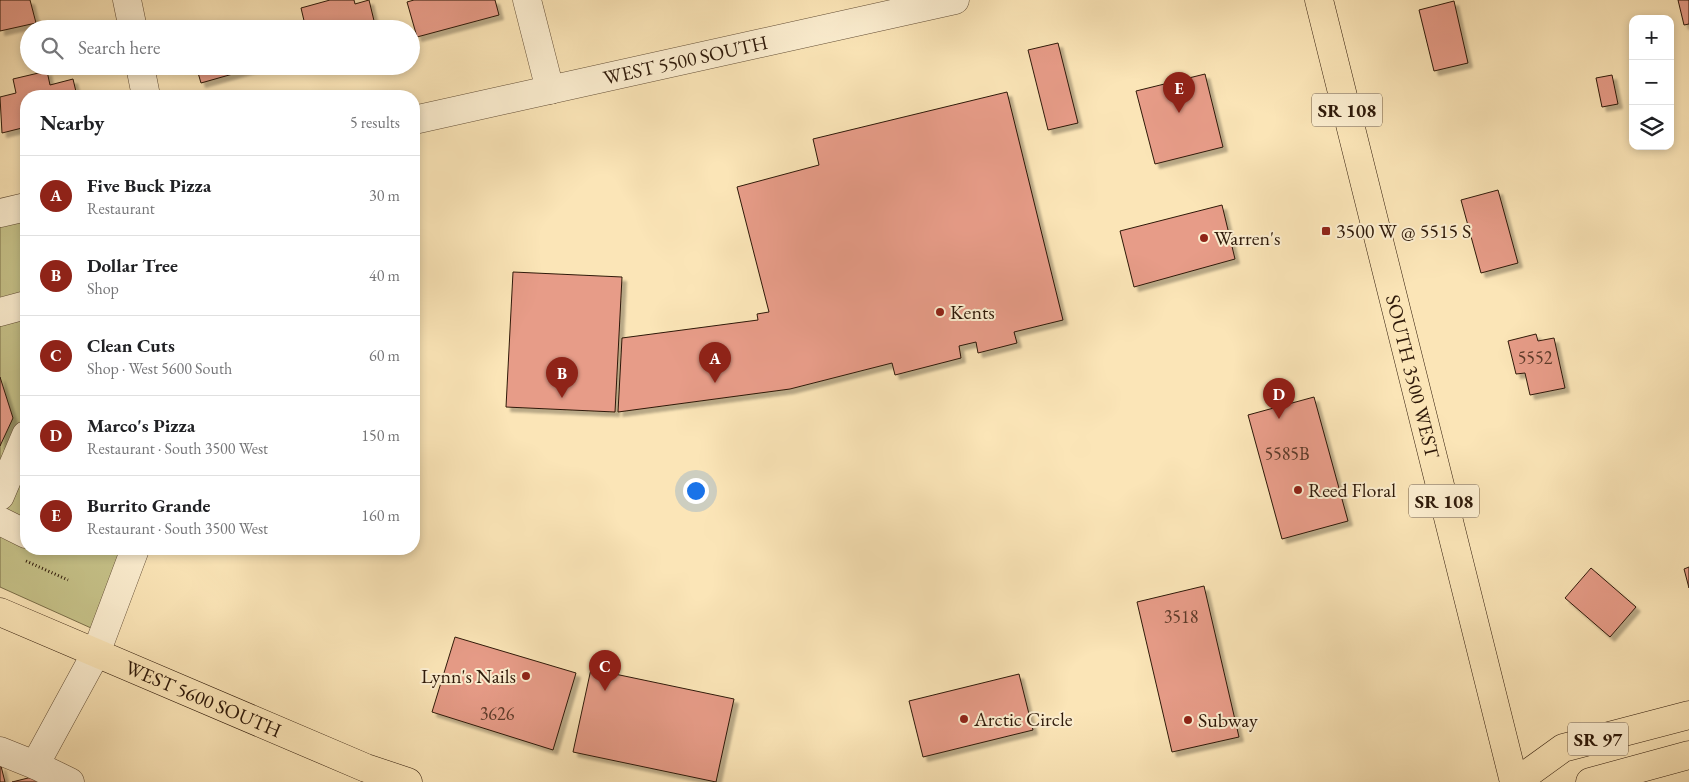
<!DOCTYPE html>
<html lang="en">
<head>
<meta charset="utf-8">
<style>
	:root { --surface:#fff; --page:#f6f6f6; --text:#202124; --muted:#757577; --line:#e0e0e0; --accent:#8f2418 }
	body { margin:0; font-family:"EB Garamond",serif; background:var(--page); color:var(--text) }
	.controls { position:absolute; right:15px; top:15px; display:grid; overflow:hidden; border-radius:10px; box-shadow:0 2px 8px #0003 }
	.controls button { width:45px; height:45px; display:grid; place-items:center; padding:0; border:0; border-bottom:1px solid var(--line); background:var(--surface); color:var(--text); font:25px sans-serif }
	.you { position:absolute; left:695px; top:490px; width:18px; height:18px; margin:-12px; border:4px solid #fff; border-radius:50%; background:#1a73e8; box-shadow:0 0 0 8px #1a73e833 }
	.badge { display:grid; place-items:center; width:32px; height:32px; border-radius:50%; background:var(--accent); color:#fff; font-size:16px; font-weight:700 }
	.pin { position:absolute; translate:-50% -41px; filter:drop-shadow(0 1px 2px #0008) }
	.pin::after { content:''; position:absolute; top:26px; width:18px; height:15px; background:inherit; clip-path:polygon(0 0,100% 0,50% 100%) }
	.list { margin:0; padding:0; list-style:none }
	h2 { display:flex; justify-content:space-between; align-items:center; height:65px; margin:0; padding:0 20px; font-size:21px }
	h2 small { font-size:16px; font-weight:400; color:var(--muted) }
	.list li { display:grid; grid-template-columns:32px 1fr auto; gap:15px; align-items:center; box-sizing:border-box; height:80px; padding:0 20px; border-top:1px solid var(--line) }
	.list b { display:block; font-size:19px; white-space:nowrap }
	.list p { margin:0; font-size:16px; white-space:nowrap; color:var(--muted) }
	.list em { font-size:16px; font-style:normal; color:var(--muted) }
	.icon { flex:none; width:28px; height:28px; fill:none; stroke:currentColor; stroke-width:2; stroke-linecap:round; stroke-linejoin:round }
	.map { position:relative; flex:none; width:1689px; height:782px; overflow:hidden }
	.search { position:absolute; background:var(--surface); box-shadow:0 2px 8px #0003; left:20px; top:20px; width:400px; height:55px; display:flex; align-items:center; gap:12px; box-sizing:border-box; padding:0 18px; border-radius:28px; color:var(--muted); font-size:19px }
	.panel { position:absolute; background:var(--surface); box-shadow:0 2px 8px #0003; left:20px; top:90px; width:400px; height:465px; border-radius:20px }
	.map>svg:first-child { display:block }
	.green { fill:#c6c289; stroke:#7a6e49 }
	.building { fill:#e79c88; stroke:#2e1909; filter:url(#shadow) }
	.lines { fill:none; stroke-linecap:round; stroke-linejoin:round }
	.minor-casing { stroke:#614c34; stroke-width:29 }
	.major-casing { stroke:#2e1909; stroke-width:29 }
	.path { stroke:#2e1909; stroke-width:3; stroke-dasharray:1 2.5; stroke-linecap:butt }
	.minor { stroke:#fceed0; stroke-width:28 }
	.major { stroke:#fbe5b7; stroke-width:28 }
	.poi-dot { fill:#8f2418; stroke:#fceed0; stroke-width:2 }
	.labels { text-anchor:middle; dominant-baseline:central; stroke-width:4; stroke-linejoin:round; paint-order:stroke }
	.number-label { font-size:18px; fill:#5c3a29 }
	.shield { fill:#fceed0; stroke:#6c5945; stroke-width:1 }
	.shield-label { font-size:19px; font-weight:bold; fill:#2e1909 }
	.street-label { font-size:20px; fill:#2e1909; stroke:#fceed0 }
	.poi-label { font-size:20px; fill:#2e1909; stroke:#fceed0; text-anchor:start }
</style>
</head>
<body>
<div class="map">
<svg width="1689" height="782" viewBox="0 0 1689 782">
	<defs>
		<filter id="shadow"><feDropShadow dx="4.5" dy="4.5" stdDeviation="1" flood-color="#0004"/></filter>
	</defs>
	<rect width="100%" height="100%" fill="#fbe5b7"/>
	<filter id="stains"><feTurbulence type="fractalNoise" baseFrequency=".004" numOctaves="4"/><feColorMatrix values="0 0 0 0 .2 0 0 0 0 .09 0 0 0 0 .02 0 0 0 .5 -.17"/></filter>
	<radialGradient id="worn" r=".72"><stop offset=".6" stop-color="#630" stop-opacity="0"/><stop offset="1" stop-color="#630" stop-opacity=".3"/></radialGradient>
	<path class="green" d="M26 211V549H124L91 628 0 587V217Z"/>
	<path class="building" d="M0 0H30L36 23 0 31Z
		M330 0H354L355 4 369 0 376 29H306L301 8Z
		M414 0H495L499 15 417 37 407 2Z
		M1678 0H1689V24L1684 25Z
		M1454 1 1468 63 1434 71 1419 10Z
		M1058 43 1078 123 1048 130 1028 50Z
		M196 66H261L201 83Z
		M47 71 50 85 73 79 77 96H26V127L2 133 0 97 16 93 13 79Z
		M1205 74 1223 147 1155 164 1136 91Z
		M1612 75 1618 104 1602 107 1596 78Z
		M1007 92 1063 320 1014 332 1017 343 978 353 976 342 959 346 961 358 895 375 892 363 790 389 618 412 622 338 758 320 757 314 769 312 737 187 819 165 813 139Z
		M1498 190 1518 263 1481 273 1461 200Z
		M1222 205 1235 259 1134 287 1120 231Z
		M513 272 622 277 615 412 506 407Z
		M1536 334 1538 341 1554 338 1565 388 1530 395 1525 373 1516 374 1508 341Z
		M0 377 13 418 0 446Z
		M1314 397 1348 521 1282 539 1248 415Z
		M1689 567V588L1684 569Z
		M1591 568 1636 607 1610 637 1565 598Z
		M1204 586 1239 737 1172 752 1137 602Z
		M455 637 576 673 553 750 432 712Z
		M591 669 734 699 716 782 573 752Z
		M1019 674 1033 730 923 757 909 701Z
		M0 766H1L5 782H0Z
		M36 776 37 782H12Z"/>
	<g class="lines">
		<defs>
			<g id="minor">
				<path d="M127 0 133 29"/>
				<path d="M527 0 550 90"/>
				<path d="M140 66 146 96"/>
				<path id="s1" d="M414 120 955 0"/>
				<path d="M0 213 26 207"/>
				<path d="M0 312 26 305"/>
				<path d="M0 496 26 435"/>
				<path d="M0 521 26 534"/>
				<path d="M0 751 35 765"/>
				<path d="M70 782 35 765 96 653 135 549"/>
			</g>
			<g id="major">
				<path id="s2" d="M1319 0 1514 782"/>
				<path id="s3" d="M0 612 366 768 408 782"/>
				<path d="M1516 782 1563 748 1689 715"/>
				<path d="M1590 782 1689 755"/>
			</g>
		</defs>
		<use href="#minor" class="minor-casing"/>
		<use href="#major" class="major-casing"/>
		<path class="path" d="M26 561 68 580"/>
		<use href="#minor" class="minor"/>
		<use href="#major" class="major"/>
	</g>
	<g class="poi-dot">
		<rect x="1321" y="226" width="10" height="10" rx="2.5"/>
		<circle cx="1204" cy="238" r="5"/>
		<circle cx="940" cy="312" r="5"/>
		<circle cx="1298" cy="490" r="5"/>
		<circle cx="526" cy="676" r="5"/>
		<circle cx="964" cy="719" r="5"/>
		<circle cx="1188" cy="720" r="5"/>
	</g>
	<g class="labels">
		<g class="number-label">
			<text x="1535" y="357">5552</text>
			<text x="1287" y="453">5585B</text>
			<text x="1181" y="616">3518</text>
			<text x="497" y="713">3626</text>
		</g>
		<g class="shield">
			<rect x="1312" y="93.5" width="70" height="33" rx="4"/>
			<rect x="1409" y="484.5" width="70" height="33" rx="4"/>
			<rect x="1568" y="722.5" width="60" height="33" rx="4"/>
		</g>
		<g class="shield-label">
			<text x="1347" y="110">SR 108</text>
			<text x="1444" y="501">SR 108</text>
			<text x="1598" y="739">SR 97</text>
		</g>
		<g class="street-label">
			<text stroke="none"><textPath href="#s1" startOffset="278">WEST 5500 SOUTH</textPath></text>
			<text stroke="none"><textPath href="#s2" startOffset="388">SOUTH 3500 WEST</textPath></text>
			<text stroke="none"><textPath href="#s3" startOffset="221">WEST 5600 SOUTH</textPath></text>
		</g>
		<g class="poi-label">
			<text x="1336" y="231">3500 W @ 5515 S</text>
			<text x="1214" y="238">Warren's</text>
			<text x="950" y="312">Kents</text>
			<text x="1308" y="490">Reed Floral</text>
			<text x="516" y="676" text-anchor="end">Lynn's Nails</text>
			<text x="974" y="719">Arctic Circle</text>
			<text x="1198" y="720">Subway</text>
		</g>
	</g>
	<rect width="100%" height="100%" filter="url(#stains)"/>
	<rect width="100%" height="100%" fill="url(#worn)"/>
</svg>
<div class="controls">
<button>+</button>
<button>−</button>
<button><svg class="icon" aria-label="layers" viewBox="0 0 24 24"><path d="M12 4l9 5-9 5-9-5zM3 14l9 5 9-5"/></svg></button>
</div>
<div class="you"></div>
<div class="pin badge" style="left:715px;top:383px">A</div>
<div class="pin badge" style="left:562px;top:398px">B</div>
<div class="pin badge" style="left:605px;top:691px">C</div>
<div class="pin badge" style="left:1279px;top:419px">D</div>
<div class="pin badge" style="left:1179px;top:113px">E</div>
<div class="search"><svg class="icon" aria-label="search" viewBox="0 0 24 24"><circle cx="10" cy="10" r="6"/><path d="M15 15l6 6"/></svg>Search here</div>
<section class="panel">
<h2>Nearby<small>5 results</small></h2>
<ul class="list">
<li><span class="badge">A</span><div><b>Five Buck Pizza</b><p>Restaurant</p></div><em>30 m</em></li>
<li><span class="badge">B</span><div><b>Dollar Tree</b><p>Shop</p></div><em>40 m</em></li>
<li><span class="badge">C</span><div><b>Clean Cuts</b><p>Shop · West 5600 South</p></div><em>60 m</em></li>
<li><span class="badge">D</span><div><b>Marco's Pizza</b><p>Restaurant · South 3500 West</p></div><em>150 m</em></li>
<li><span class="badge">E</span><div><b>Burrito Grande</b><p>Restaurant · South 3500 West</p></div><em>160 m</em></li>
</ul>
</section>
</div>
</body>
</html>
